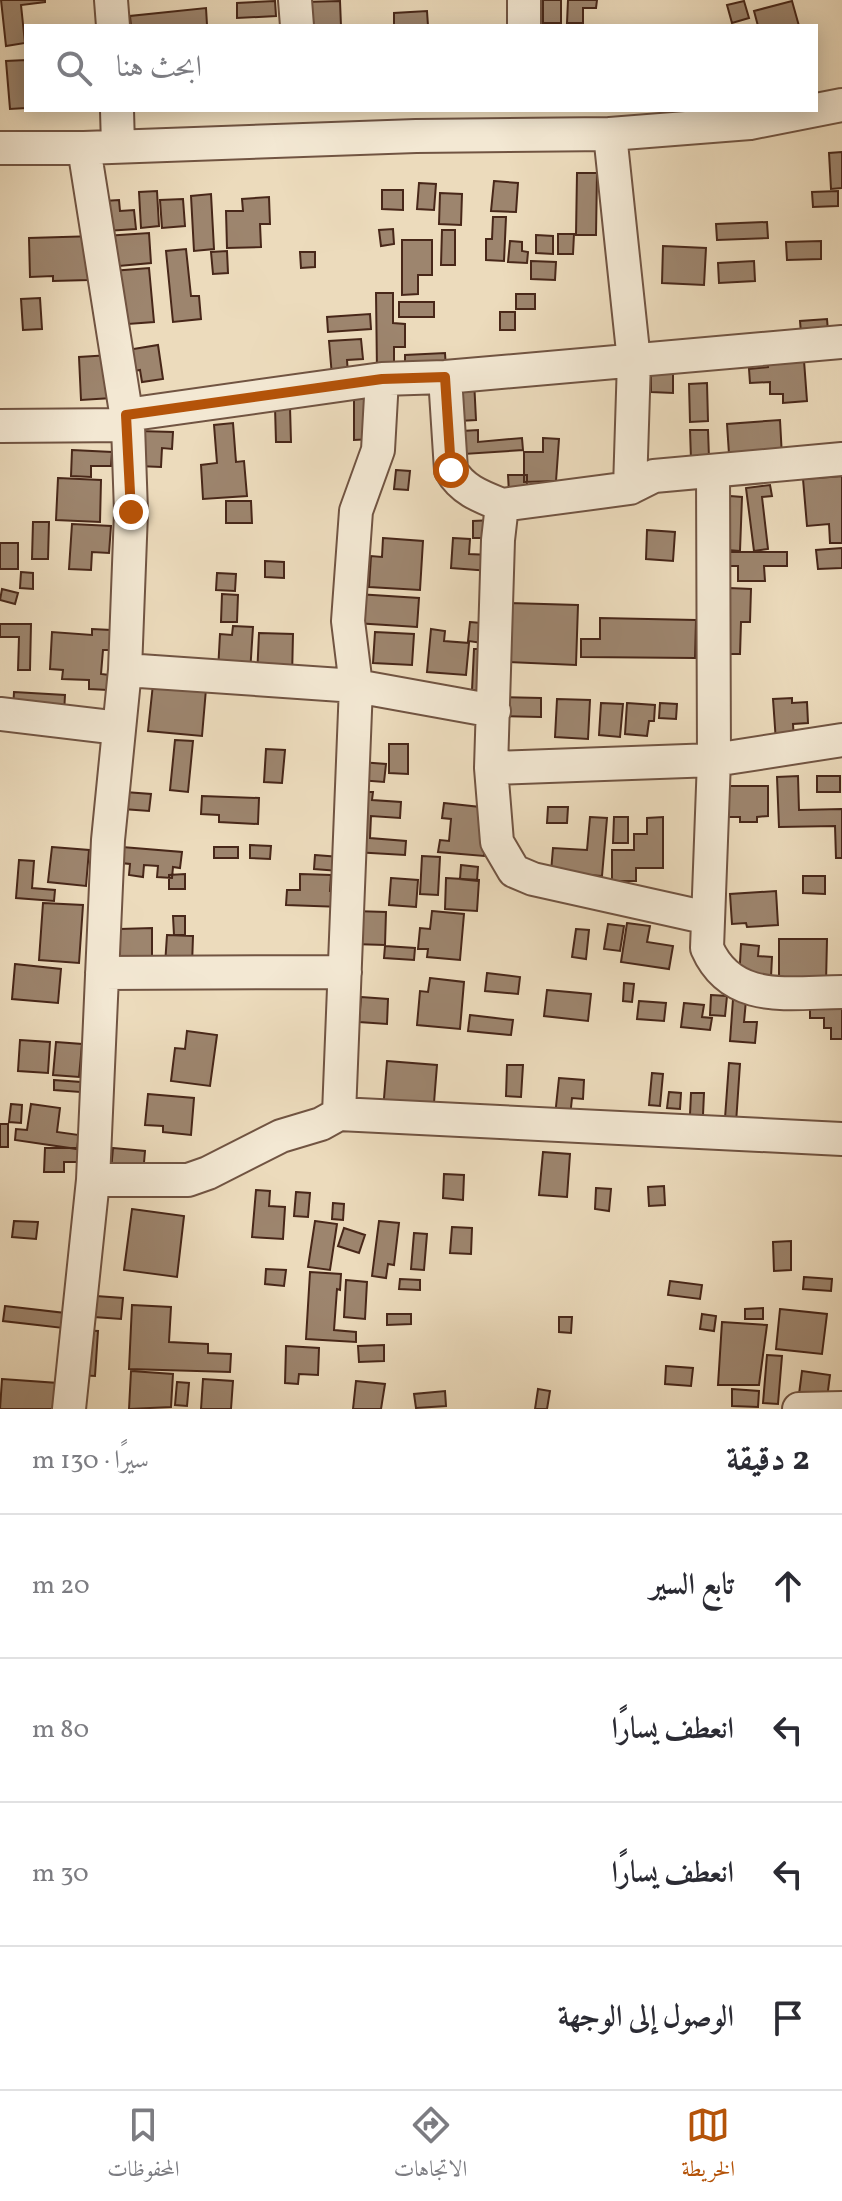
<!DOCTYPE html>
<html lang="ar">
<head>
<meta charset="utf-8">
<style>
	:root { --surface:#fff; --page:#f7f7f7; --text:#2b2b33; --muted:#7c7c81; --line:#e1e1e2; --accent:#b45309 }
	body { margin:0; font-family:Vollkorn,Amiri,serif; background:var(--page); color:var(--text); direction:rtl }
	.stop { position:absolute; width:24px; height:24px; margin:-18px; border:6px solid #b45309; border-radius:50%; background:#fff }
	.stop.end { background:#b45309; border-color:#fff; box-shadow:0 2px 8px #0008 }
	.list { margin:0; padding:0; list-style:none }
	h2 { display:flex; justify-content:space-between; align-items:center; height:104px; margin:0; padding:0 32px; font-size:34px }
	h2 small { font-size:26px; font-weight:400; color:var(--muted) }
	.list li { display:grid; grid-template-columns:52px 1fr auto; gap:24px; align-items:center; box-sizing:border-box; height:144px; padding:0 32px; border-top:2px solid var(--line) }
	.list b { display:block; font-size:30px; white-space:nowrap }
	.list em { font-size:26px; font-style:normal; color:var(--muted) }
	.icon { flex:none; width:44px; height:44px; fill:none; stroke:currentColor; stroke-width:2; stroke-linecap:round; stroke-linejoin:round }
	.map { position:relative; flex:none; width:842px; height:1409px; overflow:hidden; direction:ltr }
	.search { position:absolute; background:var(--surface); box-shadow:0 4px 20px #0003; left:24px; right:24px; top:24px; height:88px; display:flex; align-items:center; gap:20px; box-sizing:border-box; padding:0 28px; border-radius:0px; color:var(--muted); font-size:30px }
	.sheet { height:680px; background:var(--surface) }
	nav { display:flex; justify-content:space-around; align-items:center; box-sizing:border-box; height:112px; border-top:2px solid var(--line); background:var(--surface); font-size:22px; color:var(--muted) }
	nav a { display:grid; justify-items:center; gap:4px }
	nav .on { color:var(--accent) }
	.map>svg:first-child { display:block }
	.building { fill:#9d856e; stroke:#482719; stroke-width:2 }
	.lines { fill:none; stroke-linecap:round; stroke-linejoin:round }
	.minor-casing { stroke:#715442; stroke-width:36 }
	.minor { stroke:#f3e8d3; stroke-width:32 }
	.route { stroke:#b45309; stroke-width:10 }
</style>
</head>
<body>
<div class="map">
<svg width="842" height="1409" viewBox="0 0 842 1409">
	<rect width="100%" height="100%" fill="#ecdbbc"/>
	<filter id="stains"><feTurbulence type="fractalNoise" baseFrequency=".0025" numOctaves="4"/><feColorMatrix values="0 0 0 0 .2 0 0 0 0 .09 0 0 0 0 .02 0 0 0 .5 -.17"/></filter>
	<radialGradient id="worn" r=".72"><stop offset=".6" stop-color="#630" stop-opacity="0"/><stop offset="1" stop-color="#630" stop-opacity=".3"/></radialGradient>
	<path class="building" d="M1 0H45V2L21 5 25 43 6 46Z
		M543 0H561V23H543Z
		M568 0H597L596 8H583V23H567Z
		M275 1 276 16 237 18V3Z
		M340 1 341 26H304V2Z
		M744 1 749 18 732 23 727 5Z
		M792 1 799 26H758L754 11Z
		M206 8 207 25 131 26 130 16Z
		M427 11 428 26H394V13Z
		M26 60V108L10 109 6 61Z
		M842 152V188L831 189 829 153Z
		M577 173H597L596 235H576Z
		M494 181 518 183 516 212 491 211Z
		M419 183 436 184 434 210 417 209Z
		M382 190H403V210L382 209Z
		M157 191 159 226 141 228 139 192Z
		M838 191V206L813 207 812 192Z
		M440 193 462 194 461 225 439 224Z
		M211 194 214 249 194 251 191 196Z
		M269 197 270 224H260L261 247 227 248 226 211H243L242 199Z
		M183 199 185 226 162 228 160 200Z
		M119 200 120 211 134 210 136 229 106 231 104 201Z
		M493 217H506L504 261 486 260V239H492Z
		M767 222 768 238 717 240 716 224Z
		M393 229 394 244 381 246 379 230Z
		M442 230H455V265H441Z
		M149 233 151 263 108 267 105 236Z
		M558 234H574L573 254H558Z
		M536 235 553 236V254L536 253Z
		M96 236 89 280 53 281V276L30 277 29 238Z
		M402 240H432V275H418V294L402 295Z
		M510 241 522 242V251L528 252 527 263 508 262Z
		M821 241V259L787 260 786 242Z
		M663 246 706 248 704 285 662 283Z
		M186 249 191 296H199L201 319 173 322 166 251Z
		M227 251 228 273 213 274 211 252Z
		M300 252H315V267L301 268Z
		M531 261 556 262 555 280 531 279Z
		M754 261 755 281 719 283 718 263Z
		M149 268 154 322 128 324 126 308 115 309 112 271Z
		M376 293H393V323L405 324V347H394V371H377Z
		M516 294H535V309H516Z
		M40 298 42 329 23 330 21 299Z
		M399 302H434V317H399Z
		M500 312H515V330H500Z
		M370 314 371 329 328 332 327 317Z
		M827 319 828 331 801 333 800 321Z
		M361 339 363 359 347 360 348 374 332 376 329 341Z
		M158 345 163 379 142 382 140 370 123 373 121 351Z
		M803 347 807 401 783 403V394H770V382L750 383 749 369 768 367V358Z
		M445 353 446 369 405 371V355Z
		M110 355 112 398 81 400 79 357Z
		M651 368 673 369V393L651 392Z
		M474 380 476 420 459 421 458 381Z
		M707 383 708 421 690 422 689 384Z
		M354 398H372L373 439 354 440Z
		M275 407H290L291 442H276Z
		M780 420 782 457 729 454 727 424Z
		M233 423 236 462 244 461 247 496 203 499 201 465 217 463 214 425Z
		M478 430V442L522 438 523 450 464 454 462 431Z
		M690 430H708L709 458 691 459Z
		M139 431 173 432 172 449 162 448 161 467 138 466Z
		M543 438 559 439 556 481 524 482V452H543Z
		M72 450 112 452 111 466H91V477L71 476Z
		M396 470 410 471 408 490 394 489Z
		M508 475H527V492L509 493Z
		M842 476V543H830L829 524 807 526 803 479Z
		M58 478 101 480 100 522 56 520Z
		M770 485 772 496 762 497 768 549 754 551 746 488Z
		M730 496 742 497 740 551 727 550Z
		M226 501H251L252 523H226Z
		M493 520V538H473V521Z
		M33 522H49L48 559H32Z
		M72 524 111 526 109 553 92 552 91 570 69 569Z
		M647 530 675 532 673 561 646 559Z
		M383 538 423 541 420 590 369 587 371 556 382 557Z
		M453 538 470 539 469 554 490 555V571L451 568Z
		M0 543H18V569H0Z
		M842 548V568L818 569 816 550Z
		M728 552H787V566H764L765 581H738V566H728Z
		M265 561 284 562V578L265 577Z
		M21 572 33 573V589L20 588Z
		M217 573 236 574 235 591 216 590Z
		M729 588 751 589 750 622H741L740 654H727Z
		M2 589 18 593 15 604 0 600Z
		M222 594 238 595 237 622H221Z
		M357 594 419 598 417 627 355 623Z
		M509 603 578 605 576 665 506 662Z
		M600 618 696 620 695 658 581 657V639H600Z
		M470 622 492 624 490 644 468 641Z
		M0 624H31L30 670H18L19 637H0Z
		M233 626 253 627 250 673 218 671 220 634 232 635Z
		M92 629 111 630 110 650H103L101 674 109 675 108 690 89 689V680L62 679 63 670 50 669 52 632 92 635Z
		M431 629 445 631 444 641 469 643 466 675 427 672Z
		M375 632 414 634 412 665 373 663Z
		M259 633 293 634 292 678 257 677Z
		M474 649H494L492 690H472Z
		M153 684 206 689 202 736 148 731Z
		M14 692 65 695 64 713 13 710Z
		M503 697 541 698V717L503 716Z
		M792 698V703L807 702 808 723 793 724 794 741 776 742 773 699Z
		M557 699 590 700 588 739 555 737Z
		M601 703 623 704 620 737 599 735Z
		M627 703 655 705 654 721H649L647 736 625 734Z
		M660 703 677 704 676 719 659 718Z
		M175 740 193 741 188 792 170 790Z
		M389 744H408V774L389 773Z
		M266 749 285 750 282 783 264 782Z
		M360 762 386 764 384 782 359 780Z
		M798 776 799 810 842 809V858H836L835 826 779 827 777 777Z
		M817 776H840V792H817Z
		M723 786H768V816L757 817V822H740V817H723Z
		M125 792 151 794 149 811 123 809Z
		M358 792H373L372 800 401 802 400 818 371 816 370 838 406 841 405 855 354 852Z
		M202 796 259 798 258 824 219 822V815L201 814Z
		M444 803 489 808 484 856 438 852 440 840 449 841 451 819 442 818Z
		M548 807H568L567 823H547Z
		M590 817 607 818 602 876 551 872 553 848 587 850Z
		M614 817H628V843H613Z
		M663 817V868H636V881H612V850H634V834H647V818Z
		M250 845 271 846 270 859 250 858Z
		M52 847 89 850 86 886 48 882Z
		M122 847 182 852 180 868 173 867 172 878 157 877 158 866 144 865 143 877 129 875 130 864 121 863Z
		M214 847H238V858H214Z
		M315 855 340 857 339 871 314 869Z
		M422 856 440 857 438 895 420 894Z
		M19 860 34 861 32 888 55 890 54 901 16 898Z
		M461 865 478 867 477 881 460 879Z
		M185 874V889H169V875Z
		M300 874 331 875 330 891H342V907L286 905 287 890H300Z
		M803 876H825V894L803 893Z
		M391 878 418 880 416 907 389 905Z
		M446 878 479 880 477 911 445 909Z
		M776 891 778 925 747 927 746 923 732 924 730 894Z
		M43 903 83 905 79 963 39 960Z
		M354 911 386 912 385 945 353 944Z
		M432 911 464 914 460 960 427 957 428 949H418L420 928 430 929Z
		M173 916H185V935H174Z
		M627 923 650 926 647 942 673 946 669 969 621 962Z
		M608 924 624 926 620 951 604 949Z
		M152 928V967H110V953H120V929Z
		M576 929 589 930 586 959 572 957Z
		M167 935 193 936 192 966 165 965Z
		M779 939H827L826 983 779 982Z
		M741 944 759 946 758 956 772 957 771 977 739 981Z
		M385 946 415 948 414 960 384 958Z
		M15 964 61 969 58 1003 12 999Z
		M487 973 520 977 518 994 485 991Z
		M430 978 464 982 460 1029 417 1025 420 991 428 992Z
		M624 983 634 984 632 1002 623 1001Z
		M547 990 591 994 588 1021 544 1016Z
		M711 995 727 996 725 1016 710 1015Z
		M361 997 388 999 387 1024 359 1022Z
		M733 999 746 1000 744 1022H757L755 1043 730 1041Z
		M639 1001 666 1003 664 1021 637 1019Z
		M810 1001H842V1039H831V1028H824V1018H810Z
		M684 1003 704 1005 702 1017 712 1018 710 1030 681 1027Z
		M470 1015 513 1020 511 1035 468 1031Z
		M187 1031 217 1035 210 1086 171 1081 175 1048 185 1049Z
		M20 1040 50 1042 48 1073 18 1071Z
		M56 1042 82 1044 79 1077 53 1075Z
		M387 1061 437 1065 432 1128 382 1123Z
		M729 1063 740 1064 735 1138 725 1118Z
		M507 1065H523L521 1097 506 1096Z
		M652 1073 663 1074 660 1106 649 1105Z
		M559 1078 584 1080 583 1099 572 1098 570 1117 555 1116Z
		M54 1080 81 1082 80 1092 54 1090Z
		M669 1092 681 1093 680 1109 667 1108Z
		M691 1093H704L702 1137 689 1136Z
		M148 1094 194 1098 191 1135 163 1132V1126L145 1125Z
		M11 1104 22 1105 21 1123 9 1122Z
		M31 1104 60 1108 57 1132 79 1135 77 1149 15 1140 16 1129 27 1130Z
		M0 1124H8V1147H0Z
		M45 1148H82V1162H64V1172H44Z
		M113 1148 145 1151 142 1186 110 1183Z
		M543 1152 570 1154 567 1197 539 1195Z
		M444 1174 464 1175 463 1200 443 1198Z
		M664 1186 665 1205 649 1206 648 1187Z
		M596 1188 611 1189 609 1211 595 1209Z
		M256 1190 270 1191 269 1206 285 1207 283 1239 252 1237Z
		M296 1192 310 1193 308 1217 294 1216Z
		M333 1203 344 1204 343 1220 332 1219Z
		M132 1209 184 1216 177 1277 124 1270Z
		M14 1221 38 1222 36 1239 12 1237Z
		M315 1221 337 1224 330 1270 308 1267Z
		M379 1221 399 1223 394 1265 388 1264 386 1278 372 1276Z
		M452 1227 472 1228 471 1254 450 1253Z
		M344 1228 365 1235 359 1253 338 1246Z
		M414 1233 427 1234 424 1270 411 1269Z
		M791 1241V1270L774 1271 773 1242Z
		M266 1269 286 1270 284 1286 265 1284Z
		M310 1272 341 1274 340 1290 337 1289 334 1330 356 1332V1342L306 1339Z
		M804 1277 832 1279 831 1291 803 1289Z
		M400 1279 420 1280V1290L399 1289Z
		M346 1280 367 1282 365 1319 344 1317Z
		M670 1281 702 1285 700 1299 668 1295Z
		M96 1296 123 1298 121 1319 94 1317Z
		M132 1305 171 1307 169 1342 208 1344V1353L231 1354 230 1372 129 1369Z
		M5 1306 65 1313 63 1328 3 1321Z
		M763 1308V1319H745V1309Z
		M780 1309 827 1314 822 1354 776 1349Z
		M387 1314H411V1324L387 1325Z
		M702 1314 716 1316 714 1331 700 1329Z
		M559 1317H572L571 1333 559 1332Z
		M722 1322 767 1325 759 1385H718Z
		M80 1330 98 1331 95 1376 78 1375Z
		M384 1345V1361L359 1362 358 1346Z
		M286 1346 319 1348 318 1375 299 1374 298 1384 285 1383Z
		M767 1355 782 1356 778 1404 763 1403Z
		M666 1366 693 1368 691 1386 665 1384Z
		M131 1371 173 1374 171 1407 129 1409Z
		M802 1371 830 1375 826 1406 798 1402Z
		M2 1379 58 1383 56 1409H0Z
		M203 1379 233 1381 231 1409H201Z
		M356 1381 385 1384 381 1409H353Z
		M177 1382 189 1383 187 1406 175 1405Z
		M538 1389 550 1391 547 1409H535Z
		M732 1389 759 1391 758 1407 732 1406Z
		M445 1391 446 1406 416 1408 414 1394Z"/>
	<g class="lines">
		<defs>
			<path id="minor" d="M111 0 113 26
				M295 0 297 26
				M524 26V0
				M117 110 118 146
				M610 134 634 361 630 488 654 476 842 459
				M0 148H84L416 136 610 134 750 123 842 105
				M445 377 451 470C462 490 482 497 502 505
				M126 415 382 379 445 377 842 342
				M0 426 128 425
				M713 471 714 760 707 948C732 1005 790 992 842 992
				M630 488 502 505 498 540 491 768 497 842 514 871 533 879 708 918
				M125 670 356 686 494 711
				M0 714 119 728
				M491 768 714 760 842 740
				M102 973 345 972
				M339 1114 356 686 348 621 356 511 378 450 382 379
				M93 1180H188L208 1173 281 1136 321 1124 339 1114 842 1139
				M69 1409 93 1180 108 840 125 670 131 512 128 425 84 148
				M799 1409 842 1408"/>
		</defs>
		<use href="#minor" class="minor-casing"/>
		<use href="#minor" class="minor"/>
	</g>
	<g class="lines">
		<path class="route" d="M131 512 126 415 382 379 445 377 451 470"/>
	</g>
	<rect width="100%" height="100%" filter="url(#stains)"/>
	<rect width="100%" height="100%" fill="url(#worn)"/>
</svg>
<div class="stop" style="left:451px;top:470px"></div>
<div class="stop end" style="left:131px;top:512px"></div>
<div class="search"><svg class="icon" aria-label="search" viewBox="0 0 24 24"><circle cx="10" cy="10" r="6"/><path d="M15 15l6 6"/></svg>ابحث هنا</div>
</div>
<section class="sheet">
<h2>2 دقيقة<small>سيرًا · 130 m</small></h2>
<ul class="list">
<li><svg class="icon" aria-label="ahead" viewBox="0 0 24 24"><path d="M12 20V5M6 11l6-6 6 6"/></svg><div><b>تابع السير</b></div><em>20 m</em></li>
<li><svg class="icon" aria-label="left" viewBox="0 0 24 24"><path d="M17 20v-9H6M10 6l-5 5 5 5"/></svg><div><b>انعطف يسارًا</b></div><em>80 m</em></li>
<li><svg class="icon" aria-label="left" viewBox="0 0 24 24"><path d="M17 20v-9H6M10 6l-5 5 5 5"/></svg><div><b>انعطف يسارًا</b></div><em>30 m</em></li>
<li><svg class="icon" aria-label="arrive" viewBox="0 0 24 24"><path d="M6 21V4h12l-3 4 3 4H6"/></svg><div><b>الوصول إلى الوجهة</b></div></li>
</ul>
</section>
<nav>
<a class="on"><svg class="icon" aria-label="map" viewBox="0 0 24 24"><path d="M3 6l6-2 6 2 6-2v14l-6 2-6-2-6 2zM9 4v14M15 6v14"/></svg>الخريطة</a>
<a><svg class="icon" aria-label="directions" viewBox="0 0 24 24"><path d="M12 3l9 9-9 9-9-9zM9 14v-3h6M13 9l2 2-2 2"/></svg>الاتجاهات</a>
<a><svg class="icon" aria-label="saved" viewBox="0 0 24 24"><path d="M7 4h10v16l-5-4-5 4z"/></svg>المحفوظات</a>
</nav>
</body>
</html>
